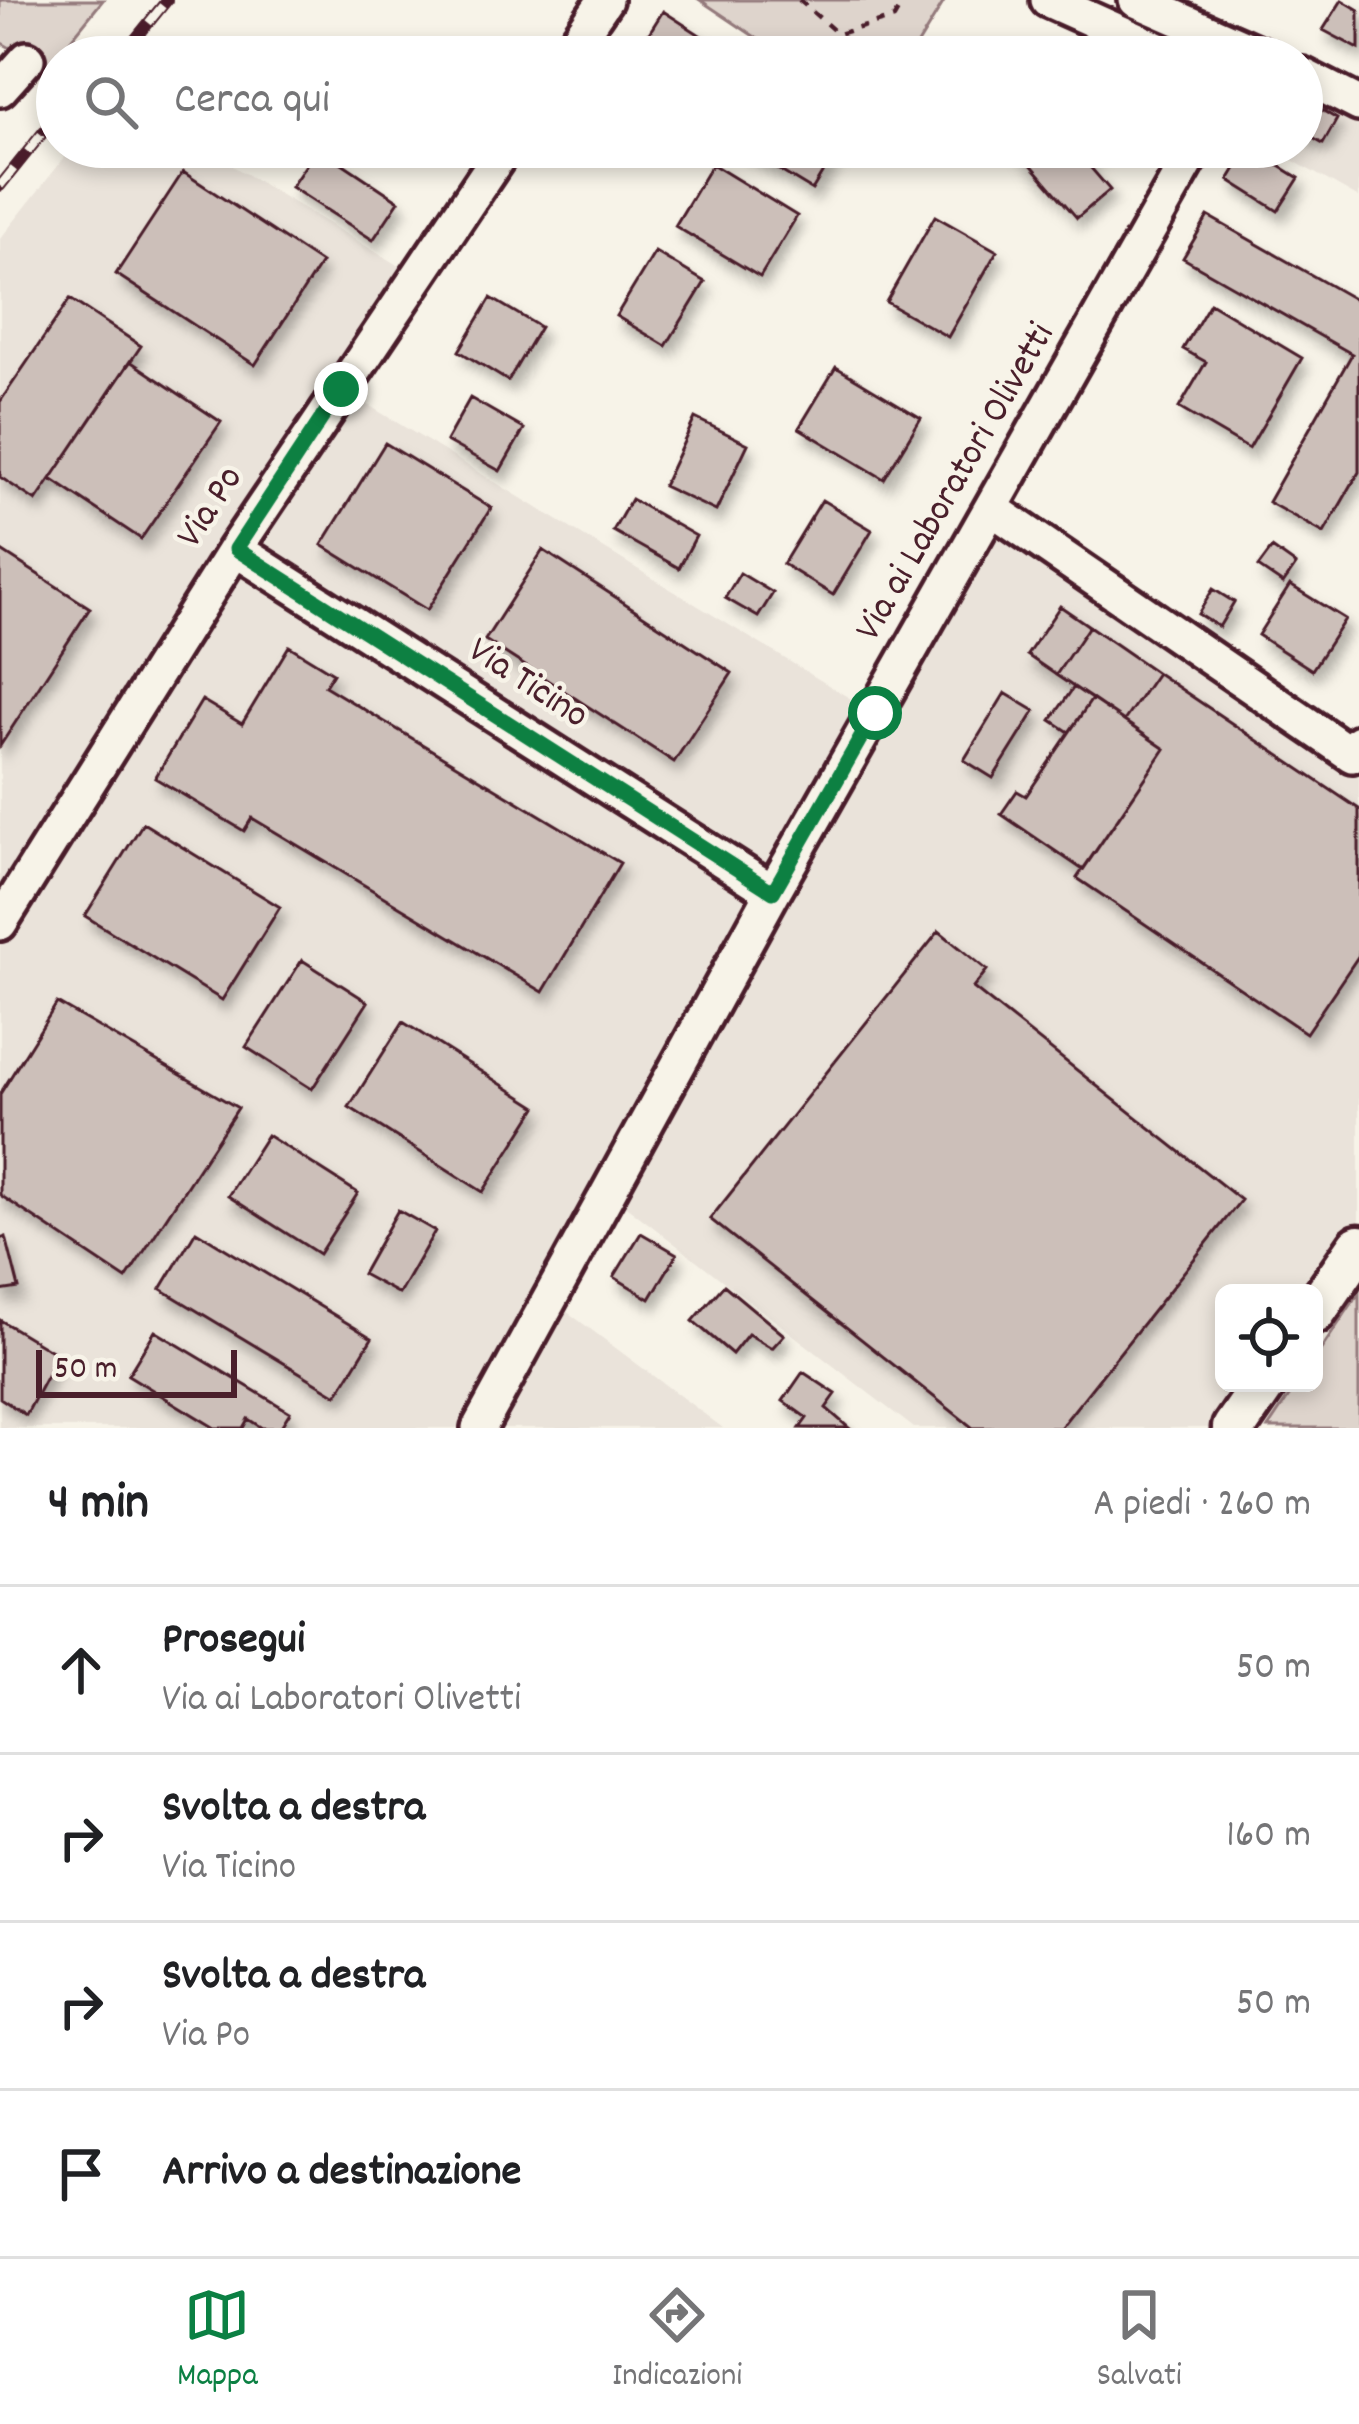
<!DOCTYPE html>
<html lang="it">
<head>
<meta charset="utf-8">
<style>
	:root { --surface:#fff; --page:#f6f6f6; --text:#202124; --muted:#757577; --line:#e0e0e0; --accent:#0b8043 }
	body { margin:0; font-family:Dekko,sans-serif; background:var(--page); color:var(--text) }
	.controls { position:absolute; right:36px; bottom:36px; display:grid; overflow:hidden; border-radius:18px; box-shadow:0 6px 18px #0003 }
	.controls button { width:108px; height:108px; display:grid; place-items:center; padding:0; border:0; border-bottom:3px solid var(--line); background:var(--surface); color:var(--text); font:60px sans-serif }
	.scale { position:absolute; left:36px; bottom:30px; width:201px; box-sizing:border-box; padding-left:12px; border:6px solid #4a1f2b; border-top:0; font-size:33px; line-height:42px; white-space:nowrap; color:#4a1f2b; -webkit-text-stroke:9px #f7f3e8; paint-order:stroke }
	.stop { position:absolute; width:36px; height:36px; margin:-27px; border:9px solid #0b8043; border-radius:50%; background:#fff }
	.stop.end { background:#0b8043; border-color:#fff; box-shadow:0 3px 12px #0008 }
	.list { margin:0; padding:0; list-style:none }
	h2 { display:flex; justify-content:space-between; align-items:center; height:156px; margin:0; padding:0 48px; font-size:51px }
	h2 small { font-size:39px; font-weight:400; color:var(--muted) }
	.list li { display:grid; grid-template-columns:78px 1fr auto; gap:36px; align-items:center; box-sizing:border-box; height:168px; padding:0 48px; border-top:3px solid var(--line) }
	.list b { display:block; font-size:45px; white-space:nowrap }
	.list p { margin:0; font-size:39px; white-space:nowrap; color:var(--muted) }
	.list em { font-size:39px; font-style:normal; color:var(--muted) }
	.icon { flex:none; width:66px; height:66px; fill:none; stroke:currentColor; stroke-width:2; stroke-linecap:round; stroke-linejoin:round }
	.map { position:relative; flex:none; width:1359px; height:1428px; overflow:hidden }
	.search { position:absolute; background:var(--surface); box-shadow:0 6px 18px #0003; left:36px; right:36px; top:36px; height:132px; display:flex; align-items:center; gap:30px; box-sizing:border-box; padding:0 42px; border-radius:66px; color:var(--muted); font-size:45px }
	.sheet { height:828px; background:var(--surface) }
	nav { display:flex; justify-content:space-around; align-items:center; box-sizing:border-box; height:168px; border-top:3px solid var(--line); background:var(--surface); font-size:33px; color:var(--muted) }
	nav a { display:grid; justify-items:center; gap:6px }
	nav .on { color:var(--accent) }
	.map>svg:first-child { display:block }
	.built { fill:#eae3da }
	.green { fill:#ded4cc; stroke:#947a7c; stroke-width:3 }
	.building { fill:#ccbfb9; stroke:#4a1f2b; stroke-width:3; filter:url(#shadow) }
	.lines { fill:none; stroke-linecap:round; stroke-linejoin:round }
	.minor-casing { stroke:#4a1f2b; stroke-width:42 }
	.tertiary-casing { stroke:#4a1f2b; stroke-width:51 }
	.path { stroke:#4a1f2b; stroke-width:4.5; stroke-dasharray:9 9; stroke-linecap:butt }
	.minor { stroke:#f7f3e8; stroke-width:33 }
	.tertiary { stroke:#f7f3e8; stroke-width:42 }
	.rail-casing { stroke:#4a1f2b; stroke-width:12 }
	.rail { stroke:#f7f3e8; stroke-width:8; stroke-dasharray:22; stroke-linecap:butt }
	.route { stroke:#0b8043; stroke-width:15 }
	.labels { text-anchor:middle; dominant-baseline:central; stroke-width:9; stroke-linejoin:round; paint-order:stroke }
	.street-label { font-size:39px; fill:#4a1f2b; stroke:#f7f3e8 }
</style>
</head>
<body>
<div class="map">
<svg width="1359" height="1428" viewBox="0 0 1359 1428">
	<defs>
		<filter id="shadow"><feDropShadow dx="5.5" dy="10" stdDeviation="6" flood-color="#0004"/></filter>
	</defs>
	<rect width="100%" height="100%" fill="#f7f3e8"/>
	<filter id="ink" filterUnits="userSpaceOnUse"><feTurbulence type="fractalNoise" baseFrequency=".00833" numOctaves="2"/><feDisplacementMap in="SourceGraphic" scale="24" xChannelSelector="R" yChannelSelector="G"/><feConvolveMatrix kernelMatrix="1 2 1 2 8 2 1 2 1" color-interpolation-filters="sRGB"/></filter>
	<g filter="url(#ink)">
		<path class="built" d="M1302 84 1359 113V198L1269 147H1302Z
			M73 147H201L409 272 342 389 874 713 991 508 1359 760V1247L1314 1293H1224V1383H1265L1234 1428H914L609 1193 550 1299 723 1428H0V239Z"/>
		<path class="green" d="M0 0H103L47 69 0 42Z
			M700 0H945L910 57H785Z
			M1359 1293V1428H1268L1298 1383H1314V1360Z"/>
		<path class="building" d="M1342 0 1359 10V49L1323 30Z
			M663 11 731 55 730 57H634Z
			M1315 106 1337 119 1323 144 1302 132Z
			M318 147 399 201 373 240 291 187Z
			M741 147H838L812 190Z
			M1016 147H1099L1084 160 1110 190 1077 218Z
			M1249 147 1299 178 1278 211 1229 180Z
			M712 164 797 216 760 277 675 226Z
			M183 172 321 263 255 365 116 274Z
			M935 216 997 251 948 337 886 302Z
			M1208 216 1359 302V472L1324 533 1268 502 1352 354 1183 258Z
			M655 252 705 282 666 346 616 316Z
			M491 298 540 327 508 381 459 351Z
			M70 299 141 346 36 501 0 477V402Z
			M1210 303 1302 358 1249 449 1179 408 1206 362 1183 349Z
			M130 361 221 422 141 539 51 479Z
			M836 367 921 418 884 479 799 428Z
			M470 398 524 429 500 471 446 441Z
			M695 418 748 444 716 511 663 486Z
			M385 443 491 508 427 610 322 545Z
			M631 499 696 536 679 568 613 531Z
			M822 500 872 530 833 595 783 564Z
			M1272 548 1296 565 1283 584 1258 567Z
			M0 550 90 608 0 746Z
			M543 550 732 673 674 762 485 640Z
			M740 573 773 593 758 617 725 598Z
			M1290 585 1345 619 1312 670 1258 635Z
			M1213 589 1234 602 1219 627 1198 614Z
			M1060 606 1089 626 1056 675 1027 655Z
			M1089 626 1157 673 1124 721 1056 675Z
			M289 646 333 673 325 686 620 863 543 992 252 818 244 831 155 778 202 700 242 724Z
			M1157 673 1359 809V955L1306 1033 1077 878 1165 749 1124 721Z
			M1074 687 1092 699 1069 732 1051 720Z
			M1005 693 1035 711 993 778 964 760Z
			M1092 699 1165 749 1083 870 1001 814 1017 791 1026 796Z
			M143 823 280 907 222 1000 85 916Z
			M939 931 987 970 973 988 1241 1200 1060 1428H973L710 1219Z
			M302 960 368 1002 312 1089 246 1047Z
			M57 1003 238 1108 126 1279 0 1195V1094Z
			M403 1022 537 1107 483 1192 349 1107Z
			M267 1135 358 1193 319 1254 228 1196Z
			M398 1210 435 1231 399 1294 362 1274Z
			M196 1231 372 1338 337 1395 161 1289Z
			M641 1233 677 1254 650 1299 614 1277Z
			M6 1237 19 1288 0 1291V1239Z
			M724 1285 784 1335 772 1348 748 1334 732 1354 693 1321Z
			M0 1320 58 1355 26 1415 0 1398Z
			M155 1331 290 1412 280 1428H262L248 1419 243 1428H215L128 1375Z
			M803 1372 836 1394 826 1408 849 1428H800L807 1418 783 1401Z"/>
		<g class="lines">
			<defs>
				<path id="minor" d="M1048 0 1175 57
					M1136 0 1266 57
					M566 57 605 0
					M1302 75 1359 104
					M0 89 27 59
					M991 508 1352 755 1359 742
					M235 549 773 892
					M0 923 235 549 505 147
					M479 1428 773 892 1196 147"/>
				<path id="tertiary" d="M1314 1312 1359 1247
					M1234 1428 1265 1383"/>
			</defs>
			<use href="#minor" class="minor-casing"/>
			<use href="#tertiary" class="tertiary-casing"/>
			<path class="path" d="M799 0 838 34 894 18 904 0"/>
			<use href="#minor" class="minor"/>
			<use href="#tertiary" class="tertiary"/>
			<defs>
				<path id="rail" d="M121 57 167 0
					M0 186 57 115"/>
			</defs>
			<use href="#rail" class="rail-casing"/>
			<use href="#rail" class="rail"/>
		</g>
	</g>
	<g class="lines" filter="url(#ink)">
		<path class="route" d="M341 389 236 549 773 892 875 713"/>
	</g>
	<g class="labels">
		<g class="street-label">
			<text transform="translate(957 483) rotate(-60)">Via ai Laboratori Olivetti</text>
			<text transform="translate(212 508) rotate(-57)">Via Po</text>
			<text transform="translate(527 685) rotate(33)">Via Ticino</text>
		</g>
	</g>
</svg>
<div class="controls">
<button><svg class="icon" aria-label="locate" viewBox="0 0 24 24"><circle cx="12" cy="12" r="6"/><path d="M12 2v4M12 18v4M2 12h4M18 12h4"/></svg></button>
</div>
<div class="scale">50 m</div>
<div class="stop" style="left:875px;top:713px"></div>
<div class="stop end" style="left:341px;top:389px"></div>
<div class="search"><svg class="icon" aria-label="search" viewBox="0 0 24 24"><circle cx="10" cy="10" r="6"/><path d="M15 15l6 6"/></svg>Cerca qui</div>
</div>
<section class="sheet">
<h2>4 min<small>A piedi · 260 m</small></h2>
<ul class="list">
<li><svg class="icon" aria-label="ahead" viewBox="0 0 24 24"><path d="M12 20V5M6 11l6-6 6 6"/></svg><div><b>Prosegui</b><p>Via ai Laboratori Olivetti</p></div><em>50 m</em></li>
<li><svg class="icon" aria-label="right" viewBox="0 0 24 24"><path d="M7 20v-9h11M14 6l5 5-5 5"/></svg><div><b>Svolta a destra</b><p>Via Ticino</p></div><em>160 m</em></li>
<li><svg class="icon" aria-label="right" viewBox="0 0 24 24"><path d="M7 20v-9h11M14 6l5 5-5 5"/></svg><div><b>Svolta a destra</b><p>Via Po</p></div><em>50 m</em></li>
<li><svg class="icon" aria-label="arrive" viewBox="0 0 24 24"><path d="M6 21V4h12l-3 4 3 4H6"/></svg><div><b>Arrivo a destinazione</b></div></li>
</ul>
</section>
<nav>
<a class="on"><svg class="icon" aria-label="map" viewBox="0 0 24 24"><path d="M3 6l6-2 6 2 6-2v14l-6 2-6-2-6 2zM9 4v14M15 6v14"/></svg>Mappa</a>
<a><svg class="icon" aria-label="directions" viewBox="0 0 24 24"><path d="M12 3l9 9-9 9-9-9zM9 14v-3h6M13 9l2 2-2 2"/></svg>Indicazioni</a>
<a><svg class="icon" aria-label="saved" viewBox="0 0 24 24"><path d="M7 4h10v16l-5-4-5 4z"/></svg>Salvati</a>
</nav>
</body>
</html>
